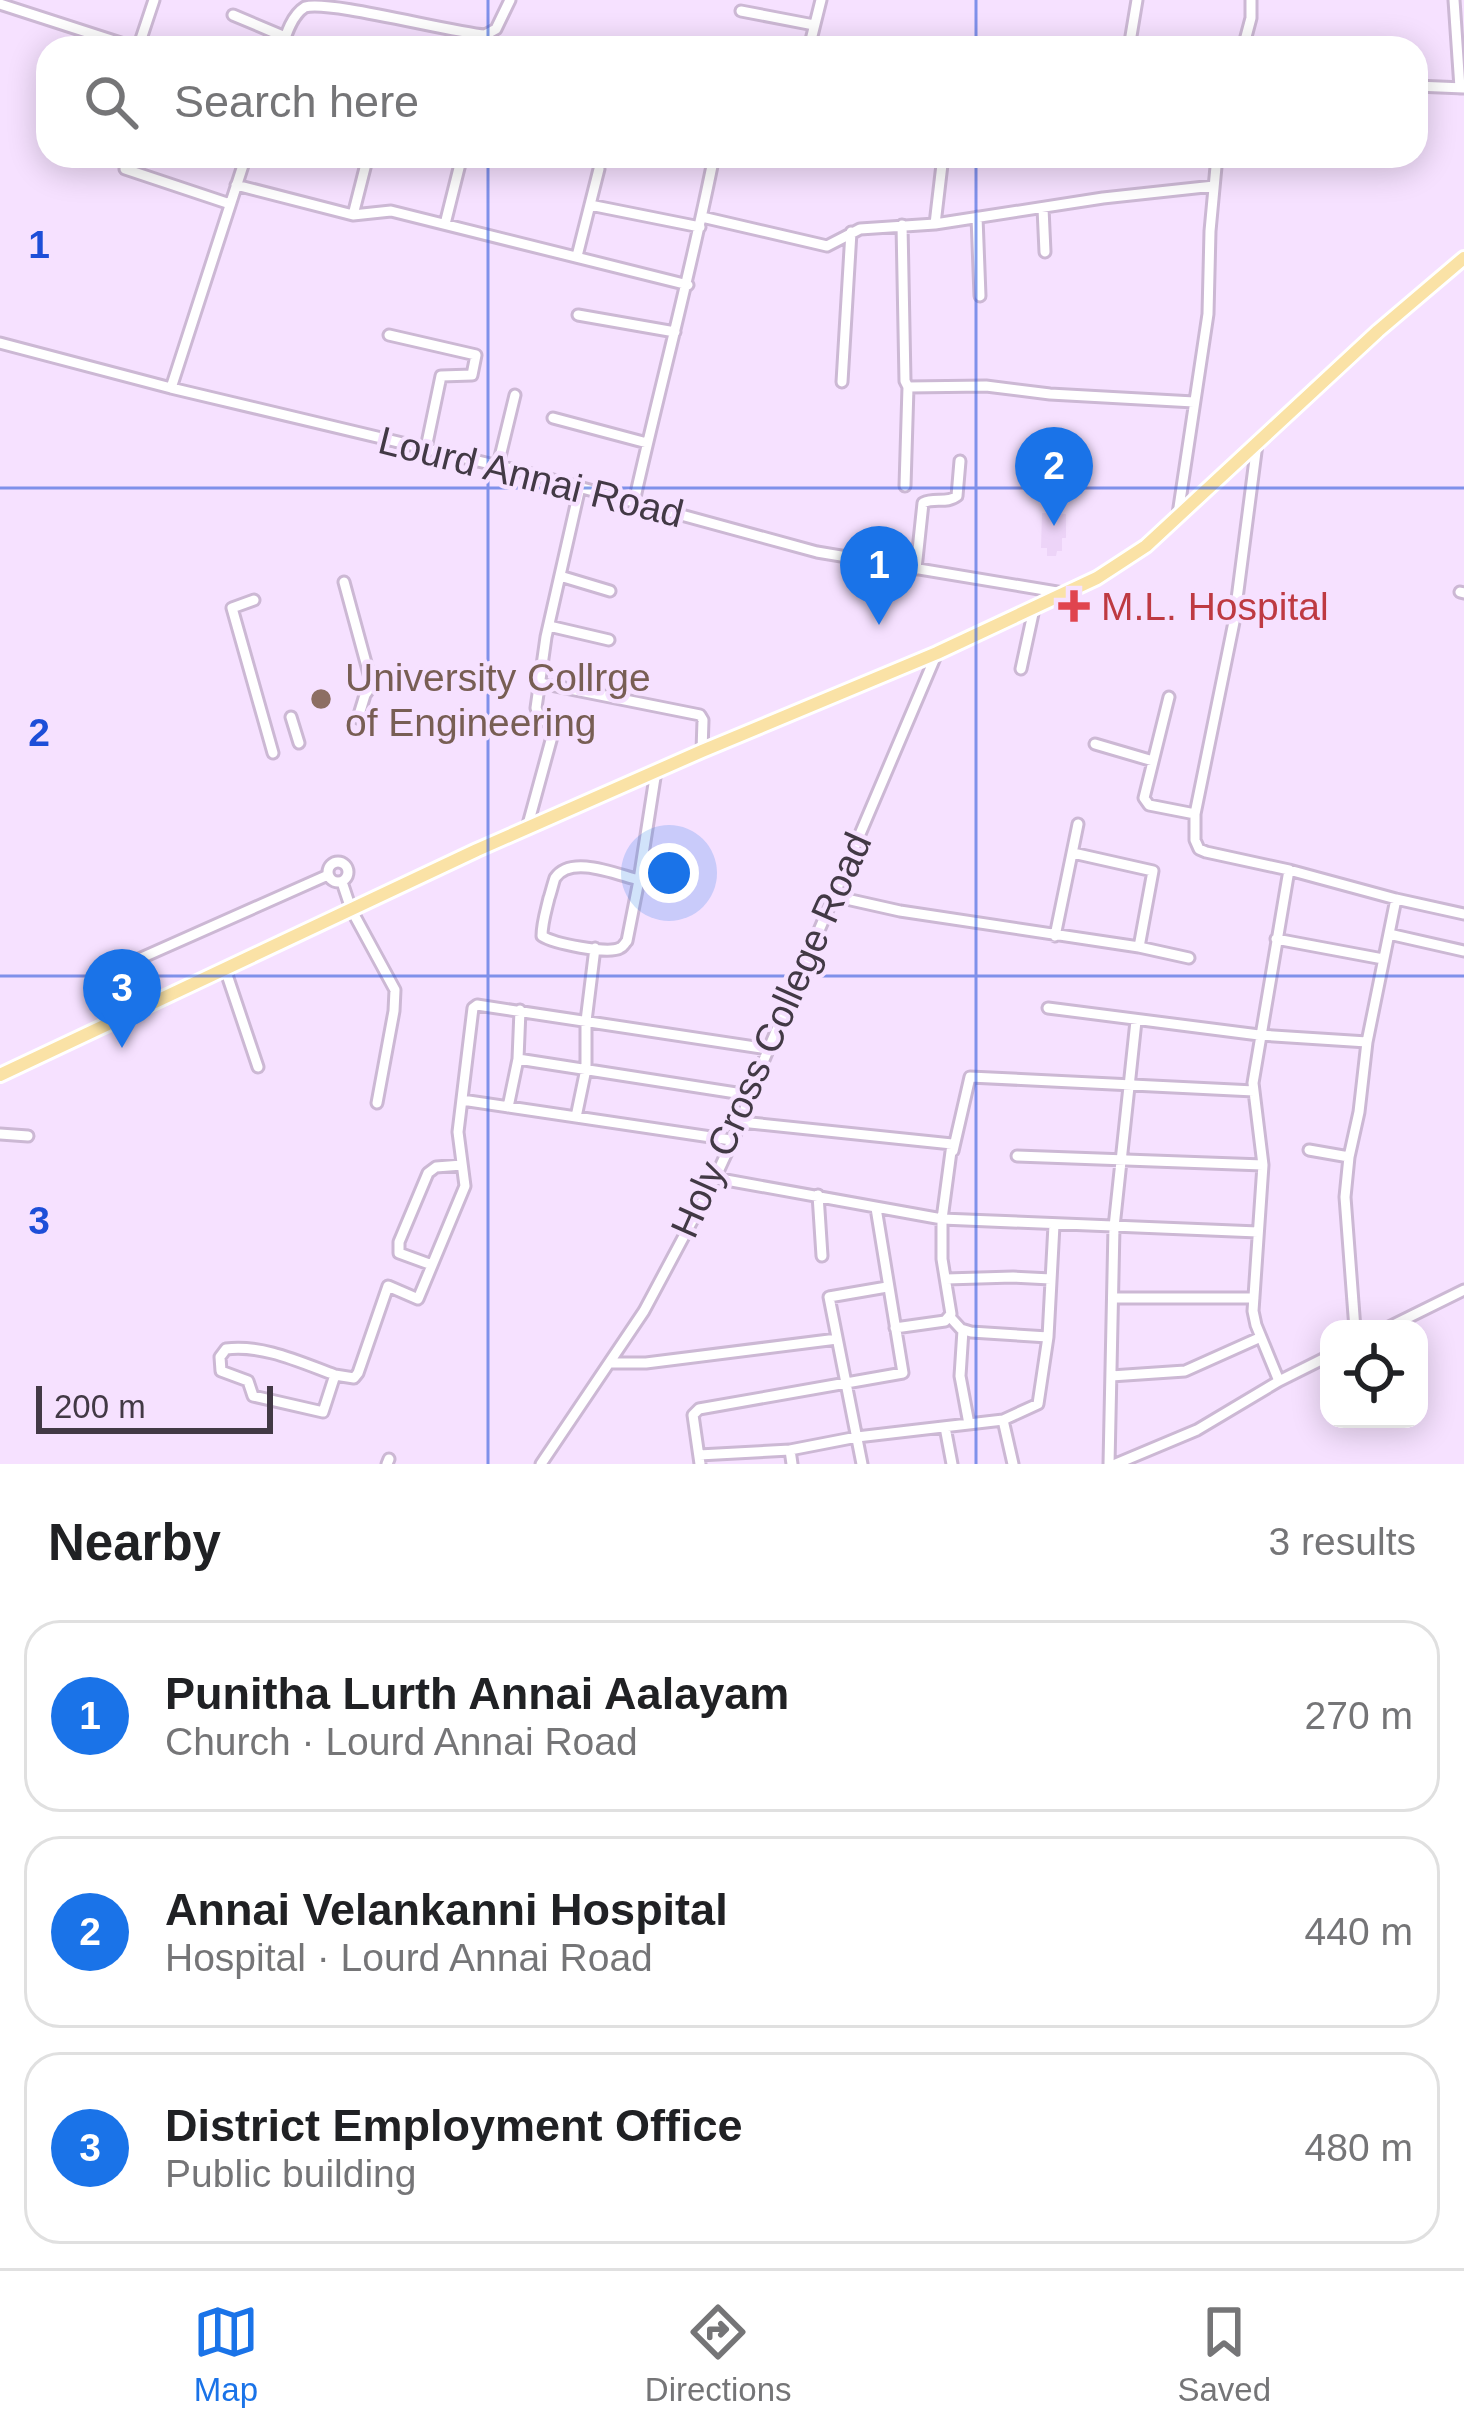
<!DOCTYPE html>
<html lang="en">
<head>
<meta charset="utf-8">
<style>
	:root { --surface:#fff; --page:#f2f2f2; --text:#202124; --muted:#757577; --line:#e0e0e0; --accent:#1a73e8 }
	body { margin:0; font-family:Arial,sans-serif; background:var(--page); color:var(--text) }
	.controls { position:absolute; right:36px; bottom:36px; display:grid; overflow:hidden; border-radius:24px; box-shadow:0 6px 30px #0003 }
	.controls button { width:108px; height:108px; display:grid; place-items:center; padding:0; border:0; border-bottom:3px solid var(--line); background:var(--surface); color:var(--text); font:60px sans-serif }
	.scale { position:absolute; left:36px; bottom:30px; width:237px; box-sizing:border-box; padding-left:12px; border:6px solid #423945; border-top:0; font-size:33px; line-height:42px; white-space:nowrap; color:#423945; -webkit-text-stroke:9px #f6e1ff; paint-order:stroke }
	.you { position:absolute; left:669px; top:873px; width:42px; height:42px; margin:-30px; border:9px solid #fff; border-radius:50%; background:#1a73e8; box-shadow:0 0 0 18px #1a73e833 }
	.badge { display:grid; place-items:center; width:78px; height:78px; border-radius:50%; background:var(--accent); color:#fff; font-size:39px; font-weight:700 }
	.pin { position:absolute; translate:-50% -99px; filter:drop-shadow(0 3px 6px #0008) }
	.pin::after { content:''; position:absolute; top:63px; width:42px; height:36px; background:inherit; clip-path:polygon(0 0,100% 0,50% 100%) }
	.list { margin:0; padding:0; list-style:none }
	h2 { display:flex; justify-content:space-between; align-items:center; height:156px; margin:0; padding:0 48px; font-size:51px }
	h2 small { font-size:39px; font-weight:400; color:var(--muted) }
	.list li { display:grid; grid-template-columns:78px 1fr auto; gap:36px; align-items:center; box-sizing:border-box; height:192px; margin:0 24px 24px; padding:0 24px; border:3px solid var(--line); border-radius:36px }
	.list b { display:block; font-size:45px; white-space:nowrap }
	.list p { margin:0; font-size:39px; white-space:nowrap; color:var(--muted) }
	.list em { font-size:39px; font-style:normal; color:var(--muted) }
	.icon { flex:none; width:66px; height:66px; fill:none; stroke:currentColor; stroke-width:2; stroke-linecap:round; stroke-linejoin:round }
	.map { position:relative; flex:none; width:1464px; height:1464px; overflow:hidden }
	.search { position:absolute; background:var(--surface); box-shadow:0 6px 30px #0003; left:36px; right:36px; top:36px; height:132px; display:flex; align-items:center; gap:30px; box-sizing:border-box; padding:0 42px; border-radius:36px; color:var(--muted); font-size:45px }
	.sheet { height:804px; background:var(--surface) }
	nav { display:flex; justify-content:space-around; align-items:center; box-sizing:border-box; height:168px; border-top:3px solid var(--line); background:var(--surface); font-size:33px; color:var(--muted) }
	nav a { display:grid; justify-items:center; gap:6px }
	nav .on { color:var(--accent) }
	.map>svg:first-child { display:block }
	.built { fill:#edd4f8 }
	.lines { fill:none; stroke-linecap:round; stroke-linejoin:round }
	.minor-casing { stroke:#ccb8d4; stroke-width:15 }
	.major-casing { stroke:#fff; stroke-width:18 }
	.minor { stroke:#fff; stroke-width:9 }
	.major { stroke:#fae2a6; stroke-width:12 }
	.grid { fill:none; stroke:#1d4ed8; stroke-width:3; stroke-opacity:0.55 }
	.health-dot { fill:#e0444e; stroke:#f6e1ff; stroke-width:4.5 }
	.education-dot { fill:#8d6e63; stroke:#f6e1ff; stroke-width:4.5 }
	.labels { text-anchor:middle; dominant-baseline:central; stroke-width:9; stroke-linejoin:round; paint-order:stroke }
	.street-label { font-size:39px; fill:#423945; stroke:#f6e1ff }
	.health-label { font-size:39px; fill:#be3a42; stroke:#f6e1ff; text-anchor:start }
	.education-label { font-size:39px; fill:#785e54; stroke:#f6e1ff; text-anchor:start }
	.grid-label { font-size:39px; text-anchor:middle; font-weight:bold; fill:#1d4ed8; stroke:#f6e1ff; stroke-width:9; stroke-linejoin:round; paint-order:stroke }
</style>
</head>
<body>
<div class="map">
<svg width="1464" height="1464" viewBox="0 0 1464 1464">
	<rect width="100%" height="100%" fill="#f6e1ff"/>
	<path class="built" d="M1042 513 1066 514V538H1062V551H1057L1056 556H1047V548H1041Z"/>
	<g class="lines">
		<defs>
			<path id="minor" d="M1454 0 1460 88
				M0 4 136 48
				M741 11 814 25
				M233 15 285 37
				M138 48 154 0
				M282 48C286 34 292 15 305 7 329 0 449 32 485 35L496 29 510 0
				M809 48 821 0
				M1129 48 1137 0
				M1243 48 1251 18V0
				M1416 86 1464 88
				M125 169 230 204
				M236 185 353 215 391 211 688 285
				M590 205 700 227
				M1043 208 1045 252
				M353 215 368 156
				M702 217 827 246 860 229 935 224 1103 198 1214 186
				M977 217 980 296
				M445 224 462 156
				M935 224 943 156
				M902 225 905 381 908 387 986 386 1050 394 1194 402
				M577 256 599 169
				M578 315 675 332
				M389 335 476 355 472 375 441 376 426 448
				M0 343 171 388 520 471 817 552 1063 593
				M842 382 851 232
				M171 388 246 156
				M553 418 647 443
				M1257 444 1234 622 1195 814V840L1199 849 1206 852 1289 870 1253 1083 1263 1165 1253 1311 1256 1325 1279 1381
				M498 465 515 395
				M905 486 908 387
				M634 502C660 386 691 272 714 156
				M1178 514 1208 314 1210 231 1217 156
				M916 569 923 503C934 497 947 504 957 496L960 461
				M560 576 610 591
				M344 582 372 685 365 695 358 718
				M1460 592 1464 593
				M254 600 232 608 273 753
				M549 626 609 640
				M1021 669 1034 609
				M540 683 700 715 703 720 702 751
				M1169 697 1144 798 1149 805 1195 814
				M291 717 299 743
				M1095 744 1153 761
				M527 828 553 733 552 725 540 718 536 708 546 637 580 487
				M1073 853 1153 871 1139 947
				M328 872a10 10 0 1 1 20 0a10 10 0 1 1-20 0Z
				M1289 870 1396 899 1464 914
				M639 880C618 875 571 854 555 878 554 880 550 896 549 898 546 911 542 923 542 936 553 943 608 955 620 948 623 947 624 944 627 941L639 880 656 771
				M342 882 351 909 395 990 394 1011 377 1103
				M833 896 900 911 1139 947 1189 958
				M1389 934 1464 951
				M1055 936 1078 824
				M1276 939 1383 959
				M225 969 258 1067
				M105 974 328 875
				M1048 1008 1259 1035 1367 1042
				M518 1059 749 1095
				M462 1100 731 1140
				M508 1107 518 1059 520 1010
				M576 1117 586 1069V1021L595 948
				M741 1122 952 1144 942 1219V1259L951 1314 945 1321 895 1328
				M0 1134 28 1136
				M1309 1150 1349 1157
				M953 1151 970 1077 1254 1091
				M1017 1156 1263 1165
				M715 1178 942 1219 1258 1232
				M818 1195 822 1256
				M432 1265 399 1253V1242L428 1173 436 1167 462 1165
				M946 1279 1013 1277 1051 1279
				M1114 1298H1254
				M950 1317 961 1329 971 1332 1048 1337
				M1355 1329 1345 1197 1349 1157 1359 1112 1367 1042 1396 899
				M1385 1329 1464 1290
				M963 1330 960 1376 969 1424
				M610 1363H646L837 1339
				M335 1375C302 1363 262 1344 226 1349L220 1357 221 1371 248 1381 253 1396 323 1412 335 1375 354 1378 358 1373 388 1286 418 1299 465 1186 458 1132 473 1008 477 1005 768 1049
				M1111 1376 1185 1371 1261 1337
				M1003 1420 1013 1464
				M945 1427 952 1464
				M699 1455 790 1450
				M387 1464 389 1459
				M541 1464 644 1311 715 1178 741 1122 749 1095 937 653
				M700 1464 693 1415 699 1409 903 1373 876 1208
				M792 1464 790 1450 857 1437 1003 1420 1038 1404 1048 1337 1054 1225
				M862 1464 829 1297 887 1287
				M1109 1464 1114 1227 1136 1021
				M1116 1464 1197 1430 1279 1381 1329 1356"/>
			<path id="major" d="M0 1075 477 850 702 751 937 653 1097 578 1146 546 1378 331 1464 258"/>
		</defs>
		<use href="#minor" class="minor-casing"/>
		<use href="#major" class="major-casing"/>
		<use href="#minor" class="minor"/>
		<use href="#major" class="major"/>
	</g>
	<path class="grid" d="M488 0V48M976 0V48M488 156V1464M976 156V1464M0 488H1464M0 976H1464"/>
	<path class="health-dot" d="M1068 588h12v12h12v12h-12v12h-12v-12h-12v-12h12z"/>
	<circle class="education-dot" cx="321" cy="699" r="12"/>
	<g class="labels">
		<g class="street-label">
			<text transform="translate(531 477) rotate(14)">Lourd Annai Road</text>
			<text transform="translate(771 1035) rotate(-66)">Holy Cross College Road</text>
		</g>
		<g class="health-label">
			<text x="1101" y="606">M.L. Hospital</text>
		</g>
		<g class="education-label">
			<text x="345" y="677">University Collrge<tspan x="345" dy="45">of Engineering</tspan></text>
		</g>
	</g>
	<g class="grid-label">
		<text x="39" y="258">1</text>
		<text x="39" y="746">2</text>
		<text x="39" y="1234">3</text>
	</g>
</svg>
<div class="controls">
<button><svg class="icon" aria-label="locate" viewBox="0 0 24 24"><circle cx="12" cy="12" r="6"/><path d="M12 2v4M12 18v4M2 12h4M18 12h4"/></svg></button>
</div>
<div class="scale">200 m</div>
<div class="you"></div>
<div class="pin badge" style="left:879px;top:625px">1</div>
<div class="pin badge" style="left:1054px;top:526px">2</div>
<div class="pin badge" style="left:122px;top:1048px">3</div>
<div class="search"><svg class="icon" aria-label="search" viewBox="0 0 24 24"><circle cx="10" cy="10" r="6"/><path d="M15 15l6 6"/></svg>Search here</div>
</div>
<section class="sheet">
<h2>Nearby<small>3 results</small></h2>
<ul class="list">
<li><span class="badge">1</span><div><b>Punitha Lurth Annai Aalayam</b><p>Church · Lourd Annai Road</p></div><em>270 m</em></li>
<li><span class="badge">2</span><div><b>Annai Velankanni Hospital</b><p>Hospital · Lourd Annai Road</p></div><em>440 m</em></li>
<li><span class="badge">3</span><div><b>District Employment Office</b><p>Public building</p></div><em>480 m</em></li>
</ul>
</section>
<nav>
<a class="on"><svg class="icon" aria-label="map" viewBox="0 0 24 24"><path d="M3 6l6-2 6 2 6-2v14l-6 2-6-2-6 2zM9 4v14M15 6v14"/></svg>Map</a>
<a><svg class="icon" aria-label="directions" viewBox="0 0 24 24"><path d="M12 3l9 9-9 9-9-9zM9 14v-3h6M13 9l2 2-2 2"/></svg>Directions</a>
<a><svg class="icon" aria-label="saved" viewBox="0 0 24 24"><path d="M7 4h10v16l-5-4-5 4z"/></svg>Saved</a>
</nav>
</body>
</html>
